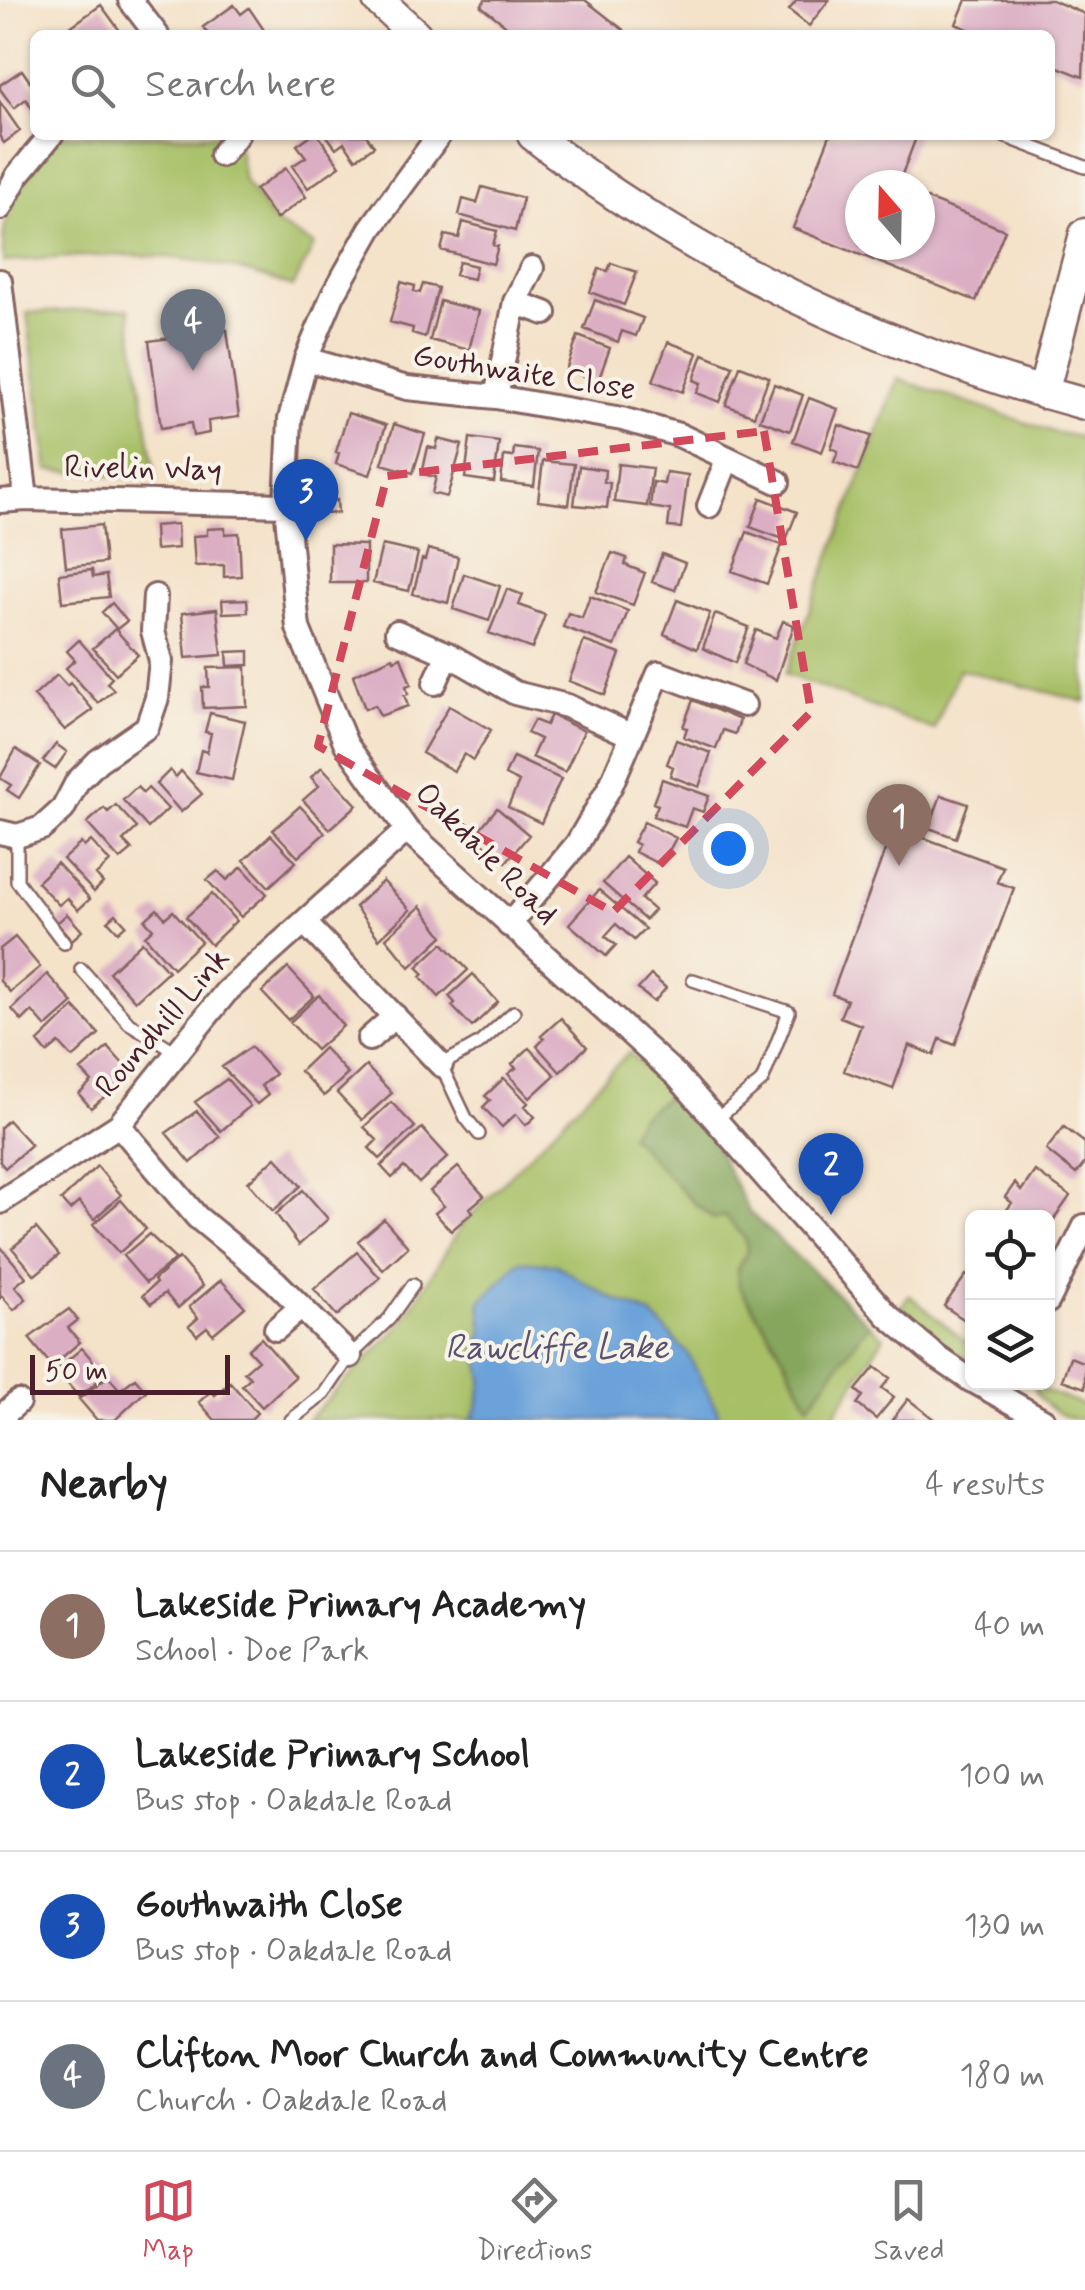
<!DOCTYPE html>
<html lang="en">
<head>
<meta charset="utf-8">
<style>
	:root { --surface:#fff; --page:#f2f2f2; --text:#222; --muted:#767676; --line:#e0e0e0; --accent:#d1495b }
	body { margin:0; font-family:Mynerve,sans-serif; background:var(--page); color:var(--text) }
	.controls { position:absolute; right:30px; bottom:30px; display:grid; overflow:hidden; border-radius:15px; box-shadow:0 2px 8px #0004 }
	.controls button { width:90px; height:90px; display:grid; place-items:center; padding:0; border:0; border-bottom:2px solid var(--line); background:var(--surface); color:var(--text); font:50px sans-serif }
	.compass { position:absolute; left:845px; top:170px; width:90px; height:90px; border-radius:50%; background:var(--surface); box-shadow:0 2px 8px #0004; rotate:340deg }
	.scale { position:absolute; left:30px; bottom:25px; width:200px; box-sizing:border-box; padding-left:10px; border:5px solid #4a1f2b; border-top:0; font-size:28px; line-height:35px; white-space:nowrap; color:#4a1f2b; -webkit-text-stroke:8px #f7f3e8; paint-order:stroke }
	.you { position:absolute; left:728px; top:848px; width:35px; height:35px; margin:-25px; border:8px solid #fff; border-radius:50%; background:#1a73e8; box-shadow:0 0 0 15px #1a73e833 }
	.badge { display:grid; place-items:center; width:65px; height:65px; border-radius:50%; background:var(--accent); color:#fff; font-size:32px; font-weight:700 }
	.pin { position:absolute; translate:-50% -82px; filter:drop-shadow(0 2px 5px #0008) }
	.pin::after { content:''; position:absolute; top:52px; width:35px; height:30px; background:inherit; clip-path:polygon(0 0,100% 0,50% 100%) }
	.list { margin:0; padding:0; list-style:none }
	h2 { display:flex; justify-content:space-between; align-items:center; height:130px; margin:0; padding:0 40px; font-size:42px }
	h2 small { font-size:32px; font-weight:400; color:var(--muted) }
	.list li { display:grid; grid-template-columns:65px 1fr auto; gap:30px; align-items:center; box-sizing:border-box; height:150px; padding:0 40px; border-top:2px solid var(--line) }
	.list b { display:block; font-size:38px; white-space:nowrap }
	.list p { margin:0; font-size:32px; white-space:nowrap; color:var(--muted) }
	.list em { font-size:32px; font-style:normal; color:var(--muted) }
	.icon { flex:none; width:55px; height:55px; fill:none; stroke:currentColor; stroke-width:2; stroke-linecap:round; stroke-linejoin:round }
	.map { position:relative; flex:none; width:1085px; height:1420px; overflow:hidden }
	.search { position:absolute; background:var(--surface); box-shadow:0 2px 8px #0004; left:30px; right:30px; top:30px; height:110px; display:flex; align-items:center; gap:25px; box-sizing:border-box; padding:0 35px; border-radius:15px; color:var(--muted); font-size:38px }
	.sheet { height:730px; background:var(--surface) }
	nav { display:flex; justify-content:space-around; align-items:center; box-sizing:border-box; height:140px; border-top:2px solid var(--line); background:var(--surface); font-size:28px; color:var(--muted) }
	nav a { display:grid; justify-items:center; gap:5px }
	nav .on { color:var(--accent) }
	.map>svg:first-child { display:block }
	.green { fill:#a7c066; stroke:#787048; stroke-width:2.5 }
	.forest { fill:#85a65b; stroke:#686243; stroke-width:2.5 }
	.water { fill:#6aa2d9; stroke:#5a6082; stroke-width:2.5 }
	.building { fill:#dbaec4 }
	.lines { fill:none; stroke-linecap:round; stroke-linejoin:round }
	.lane-casing { stroke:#866362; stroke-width:16 }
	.street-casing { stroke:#866362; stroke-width:28 }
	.secondary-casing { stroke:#866362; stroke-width:35 }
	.lane { stroke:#fff; stroke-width:11 }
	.street { stroke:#fff; stroke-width:22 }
	.secondary { stroke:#fff; stroke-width:30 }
	.marked { fill:none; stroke:#d1495b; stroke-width:8; stroke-dasharray:20 12; stroke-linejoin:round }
	.labels { text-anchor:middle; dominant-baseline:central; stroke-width:8; stroke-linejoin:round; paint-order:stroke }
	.street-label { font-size:32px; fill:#4a1f2b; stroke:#f7f3e8 }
	.water-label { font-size:35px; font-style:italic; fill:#575371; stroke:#f7f3e8 }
</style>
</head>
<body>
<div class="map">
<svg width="1085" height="1420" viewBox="0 0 1085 1420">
	<rect width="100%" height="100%" fill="#f7f3e8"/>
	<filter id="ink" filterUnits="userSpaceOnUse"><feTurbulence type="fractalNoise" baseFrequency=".01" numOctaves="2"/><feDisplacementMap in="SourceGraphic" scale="20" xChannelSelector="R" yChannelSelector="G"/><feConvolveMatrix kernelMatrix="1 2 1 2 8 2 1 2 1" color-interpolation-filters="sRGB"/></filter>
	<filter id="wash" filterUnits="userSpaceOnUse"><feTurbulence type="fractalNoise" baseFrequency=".0048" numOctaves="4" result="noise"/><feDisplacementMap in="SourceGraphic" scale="40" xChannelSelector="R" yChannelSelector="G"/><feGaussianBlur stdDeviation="2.25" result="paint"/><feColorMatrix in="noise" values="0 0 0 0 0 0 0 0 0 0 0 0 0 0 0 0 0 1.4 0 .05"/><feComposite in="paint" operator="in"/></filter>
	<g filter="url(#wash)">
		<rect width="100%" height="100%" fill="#f4e2c9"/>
		<path class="green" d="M59 135H227L238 142 244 181 274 222 314 245 293 287C187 247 113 253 3 262 0 198 23 182 59 135Z
			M129 308 156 479 48 470 27 313Z
			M898 379 1053 432 1085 438V702L959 669 934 730 785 674Z
			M629 1052 671 1094 641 1116 630 1134 694 1203 714 1219 725 1216 745 1239 747 1252 737 1269 739 1286 777 1345 808 1404 869 1324 884 1337 831 1420H719L717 1410 652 1315 609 1297 480 1302 483 1331 477 1349 483 1378 478 1406 472 1420H307L400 1326 462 1225Z
			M909 1295 972 1347V1360L952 1352 901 1306Z
			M1033 1386 1085 1406V1420C1063 1420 1041 1406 1033 1386Z"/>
		<path class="forest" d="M671 1094 710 1136 749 1212 869 1324 809 1405 777 1345 739 1286 737 1269 747 1252 745 1239 725 1216 714 1219 694 1203 629 1134 641 1116Z"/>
		<path class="water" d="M520 1261 555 1264 609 1297 652 1315 688 1354 717 1410 719 1420H472L478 1406 483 1379 477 1349 483 1331 480 1302Z"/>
		<g id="blocks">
			<path class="building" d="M485 0H585L630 35H518L481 6Z
				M797 0H829L809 26 789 10Z
				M966 0H1052L1085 14 1083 77 1050 64V35H982L956 24Z
				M101 5 123 35H59Z
				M234 5 241 14 249 8 266 33 209 35 203 27Z
				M22 70 35 89V113L26 99 14 108 0 89V85Z
				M0 102 20 131 4 143 0 137Z
				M311 135H318L340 166 308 188 292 166 306 157 297 145Z
				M326 135H366L374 146 356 159 344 142 336 148Z
				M830 135H917L898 185H860V245H920V196L1005 230 976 301 793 228Z
				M286 168 306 197 276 219 255 190Z
				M482 187 523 198 515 231 459 215 463 199 477 203Z
				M463 222 497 231 493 245 498 246 493 264 441 250 445 235 459 238Z
				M459 262 476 266 473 279 455 275Z
				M611 263 637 272 624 305 590 292 599 269 608 271Z
				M401 282 415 286 414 291 420 293 423 284 438 288 425 337 412 333 413 328 390 322Z
				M595 300 643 318 636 336 622 331 618 342 584 329Z
				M440 301 479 311 469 350 430 340Z
				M227 330 239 417 208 421 209 433 193 436 191 423 161 428 149 341Z
				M578 336 610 348 598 381 566 370Z
				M668 342 698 353 683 392 653 381Z
				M703 354 733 366 720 402 697 393 701 383 694 380Z
				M740 366 769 377 754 416 726 405Z
				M774 384 803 395 790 431 760 420Z
				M809 398 838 409 822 452 793 441Z
				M348 413 386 425 370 475 336 464 339 453 336 452Z
				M394 424 425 434 413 473 382 464Z
				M839 425 871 436 858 471 834 462 838 451 831 448Z
				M470 438 499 442 494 482 465 478Z
				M438 439 462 445 447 497 432 493 436 477 422 474 428 447 436 449Z
				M514 448 538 451 534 486 501 482 504 456 513 457Z
				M543 461 574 464 569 505 538 501Z
				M618 464 652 468 647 506 614 502Z
				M579 466 605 470 604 482 610 483 607 508 574 505Z
				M666 472 688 475 681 528 668 527 670 510 650 507 653 482 664 484Z
				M761 498 797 512 786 540 750 527Z
				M337 500 338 513 324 514 323 501Z
				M177 524 178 548 155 550 154 526Z
				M101 525 105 563 66 567 62 529Z
				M225 528V534L239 533 241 576 224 577V565L195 566 193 536 207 535V529Z
				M747 532 782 545 767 584 732 571Z
				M330 544 366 545V583H330Z
				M382 545 418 553 409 591 373 583Z
				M428 549 458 557 448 603 413 594 422 559 425 560Z
				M612 553 627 558 625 565 645 573 633 605 596 592Z
				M662 554 685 563 675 590 652 582Z
				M92 570 93 577 106 575 109 597 62 602 59 574Z
				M464 574 500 586 489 621 453 609Z
				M507 589 523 595 519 605 545 615 532 649 489 633Z
				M590 596 628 611 615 646 563 627 568 613 582 618Z
				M247 599 248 612 223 613 222 600Z
				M677 600 710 613 697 649 664 634Z
				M112 603 127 621 117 629 102 612Z
				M217 609 222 655 186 658 182 613Z
				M715 614 749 627 735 663 703 648Z
				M783 621 794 625 776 680 743 664 756 630 776 638Z
				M115 629 138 655 116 674 93 648Z
				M79 640 112 678 107 683 114 690 98 703 66 668 75 660 67 651Z
				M584 641 620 654 605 695 569 681Z
				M249 651V665L228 666 227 652Z
				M393 657 394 660 401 657 411 684 406 686 408 694 404 695 408 706 380 716 375 705 365 709 353 675Z
				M246 667 247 706 203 708 202 687H209L208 668Z
				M57 675 67 686 70 683 93 710 65 730 34 696Z
				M693 700 740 720 735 734 723 730 716 749 684 737 687 728 683 727Z
				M449 706 491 730 473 760 464 754 454 771 422 753Z
				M210 713 245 721 232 780 196 772 201 750 207 752 211 733 205 732Z
				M551 715 584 731 565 772 532 757 540 739 527 733 534 720 546 725Z
				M676 740 711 753 699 787 670 776 673 767 667 764Z
				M56 744 67 752 55 769 43 761Z
				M16 749 40 765 19 798 7 790 11 785 0 778Z
				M513 757 561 779 541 823 508 807 519 782 505 775Z
				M322 767 357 805 330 829 303 800 319 786 311 777Z
				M170 770 176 777 181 771 202 794 181 812 156 784Z
				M662 779 709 796 703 812 692 808 685 827 653 816 658 805 653 803Z
				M137 787 143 793 148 788 168 809 148 828 123 800Z
				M941 795 968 804 956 838 929 828Z
				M116 805 137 828 123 841 132 850 120 860 87 823 104 808 108 812Z
				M300 806 325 833 298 857 273 830Z
				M497 808 529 835 506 862 474 836Z
				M644 822 676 838 661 865 635 852 638 845 633 842Z
				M908 832 1003 867 997 882 1014 888 955 1045 940 1039 934 1055 909 1045 893 1089 844 1071 861 1025 840 1017 847 1000 832 994 888 842 903 847Z
				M271 835 296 862 269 887 244 860Z
				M91 841 110 862 96 875 103 883 94 892 63 859 81 843 84 847Z
				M625 857 655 883 641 899 654 910 645 920 603 883Z
				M57 863 90 899 78 910 67 898 59 905 37 882Z
				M242 867 267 894 241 917 207 880 218 871 227 880Z
				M383 881 410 910 379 939 355 907Z
				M599 890 645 929 634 940 616 924 605 936 616 945 606 956 569 924Z
				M212 894 236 921 211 945 186 917Z
				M421 906 443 936 410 967 386 938Z
				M157 909 165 918 173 911 201 942 173 968 145 936 153 929 145 920Z
				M67 914 82 931 72 940 57 923Z
				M116 914 126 925 118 932 108 921Z
				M15 937 40 967 10 992 0 981V949Z
				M142 942 168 971 135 1001 109 972Z
				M443 943 468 970 439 997 421 977 424 974 417 967Z
				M288 968 314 996 288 1020 262 992Z
				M47 974 73 1003 46 1027 32 1011 22 1021 12 1009Z
				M473 974 498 1002 472 1027 452 1006 455 1003 449 996Z
				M651 975 666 988 654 1002 638 989Z
				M319 995 343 1026 316 1050 290 1022Z
				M74 1007 99 1034 73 1058 59 1043 47 1053 38 1042Z
				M561 1018 587 1047 560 1072 537 1046 544 1039 541 1036Z
				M108 1047 132 1074 91 1108 79 1094 92 1082 81 1070Z
				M251 1047 275 1074 261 1086 268 1095 257 1104 222 1067Z
				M324 1048 348 1074 324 1096 300 1071Z
				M529 1048 555 1075 530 1098 508 1074 516 1068 512 1064Z
				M366 1066 392 1093 362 1120 337 1093Z
				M504 1078 528 1103 525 1106 535 1117 526 1125 516 1114 502 1127 483 1107 490 1100 485 1096Z
				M227 1079 250 1106 221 1131 195 1102Z
				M391 1102 415 1127 380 1159 369 1148 377 1140 364 1127Z
				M197 1111 220 1137 191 1163 166 1133Z
				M8 1120 31 1145 5 1168 0 1162V1128Z
				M1064 1127 1085 1143V1163L1076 1174 1046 1150Z
				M422 1128 448 1157 419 1183 404 1167 392 1178 381 1166Z
				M276 1157 301 1186 273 1211 248 1182Z
				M97 1166 121 1195 94 1219 79 1202 70 1210 61 1200Z
				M458 1167 484 1196 470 1208 473 1212 451 1231 435 1213 444 1206 430 1191Z
				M1035 1171 1070 1196 1048 1228V1218H1013L1005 1212 1012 1203 1005 1197 1015 1183 1021 1191Z
				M303 1190 328 1219 299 1245 276 1214Z
				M121 1200 146 1229 119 1253 93 1224Z
				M384 1219 408 1247 383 1270 358 1241Z
				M36 1228 59 1255 35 1275 12 1248Z
				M149 1234 175 1259 146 1283 123 1256Z
				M0 1246 26 1277 15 1286 26 1299 14 1310 2 1296 0 1298Z
				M357 1252 380 1278 337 1316 314 1289Z
				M179 1258 203 1286 178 1308 165 1293 151 1304 143 1295 156 1283 154 1280Z
				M966 1275 972 1280V1325L944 1306Z
				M221 1280 245 1307 213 1334 207 1327 197 1335 189 1326 198 1318 189 1307Z
				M69 1309 78 1320 68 1328 80 1342 52 1366 29 1338Z
				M261 1338 295 1377 262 1407 242 1385 250 1378 244 1372 258 1360 248 1349Z
				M82 1348 105 1375 79 1397 56 1370Z
				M1070 1357 1085 1363V1388L1062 1380Z
				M875 1367 890 1378 882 1388 894 1397 876 1419 857 1404 863 1396 856 1390Z
				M108 1376 120 1390 135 1378 146 1391 115 1420H97L79 1399Z
				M230 1382 257 1413 250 1420H215L199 1402 211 1391 215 1395Z
				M908 1399 935 1420H892Z"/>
		</g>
	</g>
	<g filter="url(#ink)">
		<use href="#blocks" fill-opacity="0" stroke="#866362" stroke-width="2.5"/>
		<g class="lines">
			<defs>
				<path id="lane" d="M1004 136 1085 167
					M17 836V881L64 943
					M81 969 129 1023 176 1052
					M693 980 789 1012 762 1081 717 1119
					M479 1134 466 1118 441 1065 480 1043 514 1012
					M291 1420 324 1394 350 1356 389 1319 413 1285"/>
				<path id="street" d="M130 0 157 35
					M439 135 371 228 333 295 306 359 290 419 286 505 298 628 346 744 407 830 677 1076 888 1316 937 1357 972 1381
					M221 155 237 135
					M0 208 17 176 51 135
					M0 281 26 499
					M515 302 545 313
					M306 359 407 388 496 397 622 419 679 435 778 482
					M496 397 515 302 532 268
					M0 501 26 499 286 505
					M709 506 727 460
					M397 632 448 654 515 693 567 706 630 735
					M435 683 448 654
					M0 832 17 836 42 828 63 809 77 782 98 761 147 727 157 698 161 661 153 631 155 596
					M305 923 441 1065
					M509 925 577 844 611 785 659 673 744 705
					M369 1039 395 1016
					M119 1125 197 1217 275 1281 350 1356
					M0 1202 119 1125 226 992 407 830
					M1048 1301 1085 1226
					M276 1329 301 1307
					M975 1382 1043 1420
					M0 1418 18 1402"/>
				<path id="secondary" d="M378 0 416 35
					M533 135C694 262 888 351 1085 404
					M1043 393 1085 234"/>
			</defs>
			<use href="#lane" class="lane-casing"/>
			<use href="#street" class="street-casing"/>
			<use href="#secondary" class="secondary-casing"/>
			<use href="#lane" class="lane"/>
			<use href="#street" class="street"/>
			<use href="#secondary" class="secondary"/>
		</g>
	</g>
	<path class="marked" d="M764 431 811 712 613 912 318 746 387 476Z"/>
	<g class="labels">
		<g class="street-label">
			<text transform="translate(524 373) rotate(9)">Gouthwaite Close</text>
			<text transform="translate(143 469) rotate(1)">Rivelin Way</text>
			<text transform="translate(486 854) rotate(45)">Oakdale Road</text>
			<text transform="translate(163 1023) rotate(-49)">Roundhill Link</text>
		</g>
		<g class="water-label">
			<text x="557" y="1348">Rawcliffe Lake</text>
		</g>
	</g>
</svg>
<div class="controls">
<button><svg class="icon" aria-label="locate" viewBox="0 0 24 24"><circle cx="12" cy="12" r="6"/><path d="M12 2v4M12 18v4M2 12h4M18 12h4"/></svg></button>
<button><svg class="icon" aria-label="layers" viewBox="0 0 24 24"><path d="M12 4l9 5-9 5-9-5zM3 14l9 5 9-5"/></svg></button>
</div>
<svg class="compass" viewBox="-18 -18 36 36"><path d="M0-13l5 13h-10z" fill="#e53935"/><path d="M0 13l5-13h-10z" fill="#767676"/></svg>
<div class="scale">50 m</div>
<div class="you"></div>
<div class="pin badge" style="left:899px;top:866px;background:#8d6e63">1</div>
<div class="pin badge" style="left:831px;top:1215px;background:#1a4fb4">2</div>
<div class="pin badge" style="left:306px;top:541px;background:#1a4fb4">3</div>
<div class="pin badge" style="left:193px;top:371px;background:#6b7280">4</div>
<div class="search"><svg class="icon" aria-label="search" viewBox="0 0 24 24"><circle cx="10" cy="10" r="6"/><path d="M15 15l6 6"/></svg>Search here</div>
</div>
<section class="sheet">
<h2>Nearby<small>4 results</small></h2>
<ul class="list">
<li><span class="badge" style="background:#8d6e63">1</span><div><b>Lakeside Primary Academy</b><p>School · Doe Park</p></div><em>40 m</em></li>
<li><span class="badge" style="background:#1a4fb4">2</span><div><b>Lakeside Primary School</b><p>Bus stop · Oakdale Road</p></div><em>100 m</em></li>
<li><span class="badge" style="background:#1a4fb4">3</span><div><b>Gouthwaith Close</b><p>Bus stop · Oakdale Road</p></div><em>130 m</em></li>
<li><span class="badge" style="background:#6b7280">4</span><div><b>Clifton Moor Church and Community Centre</b><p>Church · Oakdale Road</p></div><em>180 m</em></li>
</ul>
</section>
<nav>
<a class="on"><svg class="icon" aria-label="map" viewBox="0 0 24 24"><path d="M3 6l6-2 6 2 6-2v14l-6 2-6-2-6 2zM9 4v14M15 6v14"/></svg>Map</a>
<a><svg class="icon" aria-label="directions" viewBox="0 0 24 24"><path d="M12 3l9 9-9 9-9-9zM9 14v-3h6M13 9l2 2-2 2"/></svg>Directions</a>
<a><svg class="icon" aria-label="saved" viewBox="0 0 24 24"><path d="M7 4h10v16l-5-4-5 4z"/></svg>Saved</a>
</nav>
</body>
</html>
